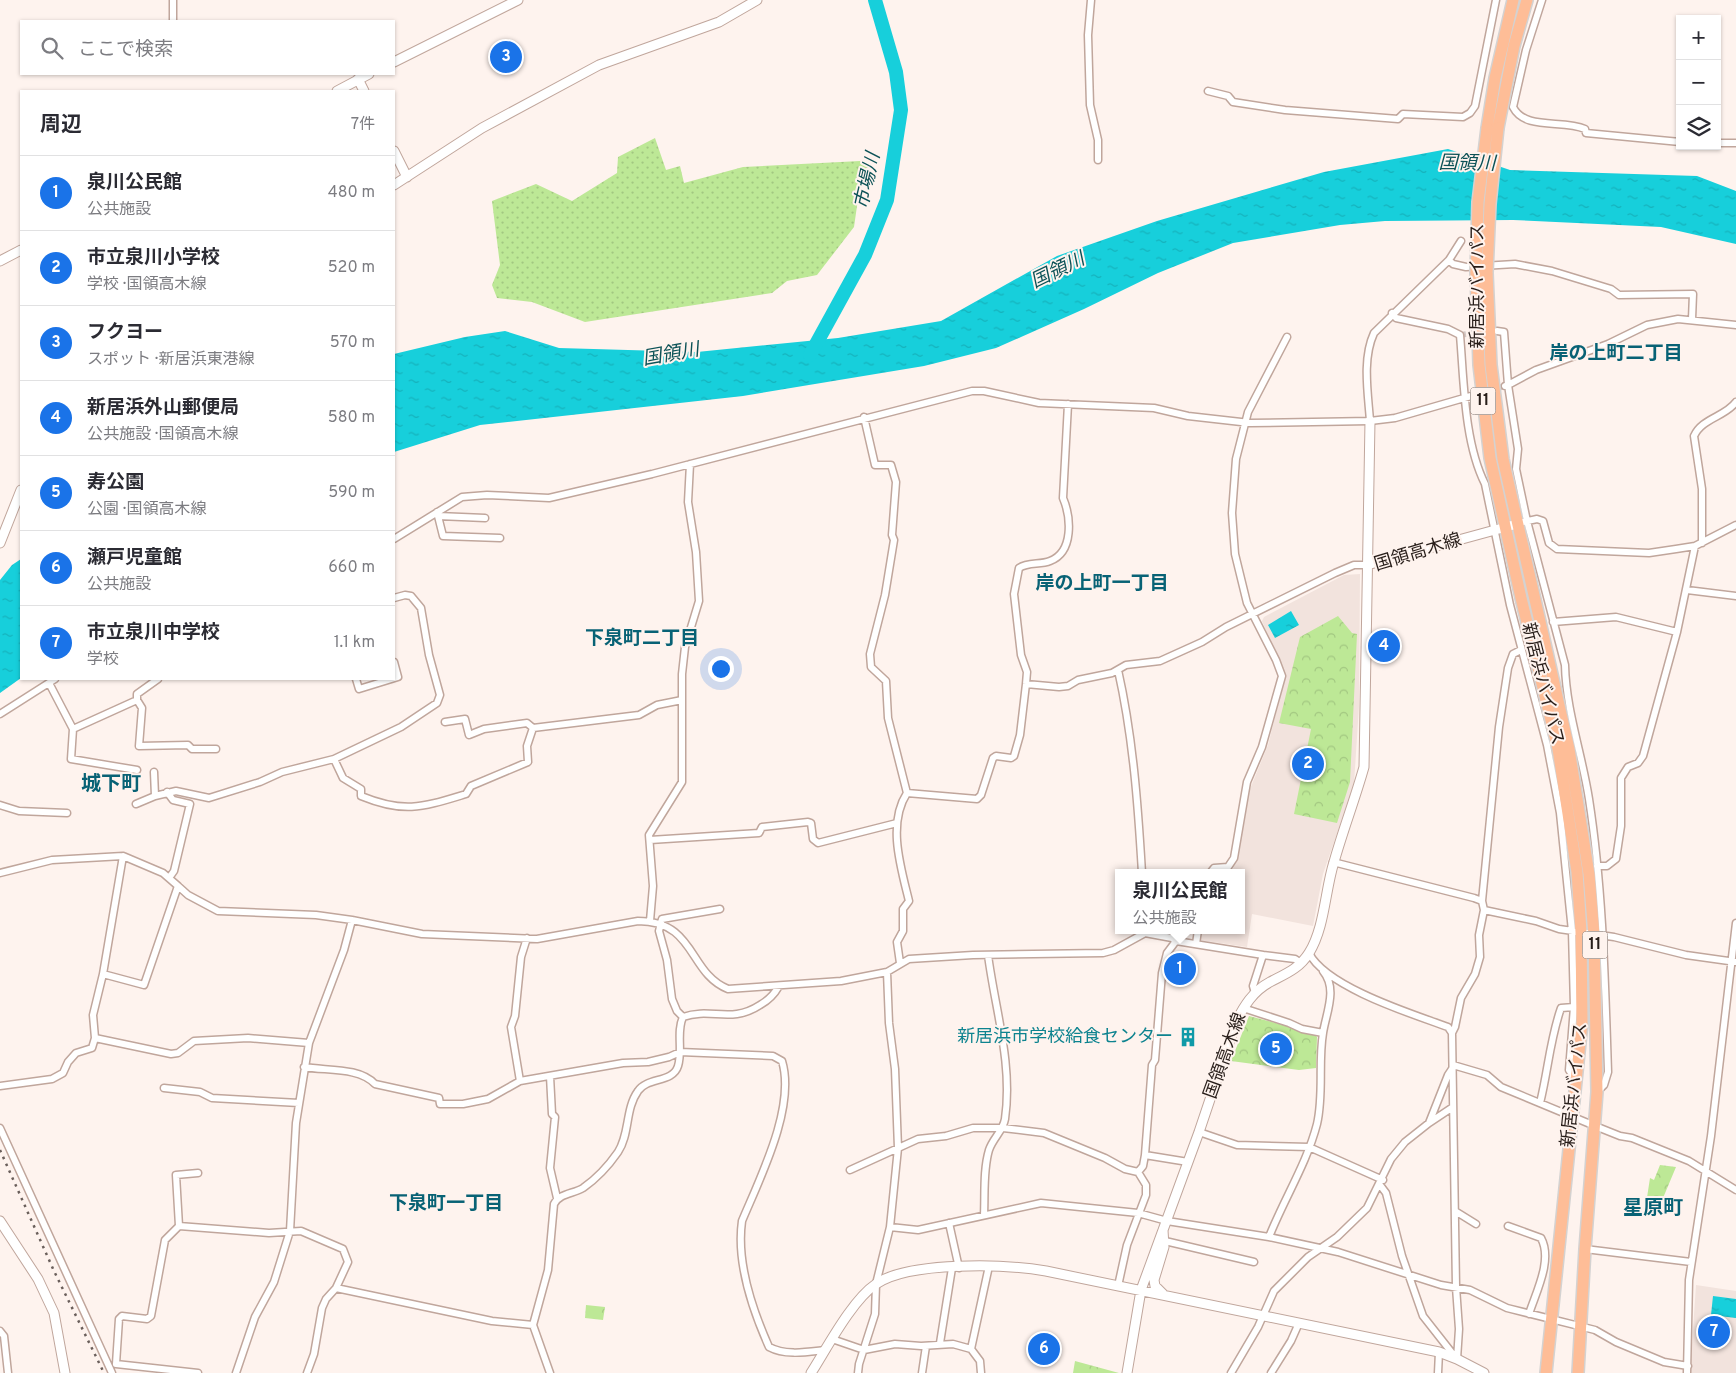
<!DOCTYPE html>
<html lang="ja">
<head>
<meta charset="utf-8">
<style>
	:root { --surface:#fff; --page:#f7f7f7; --text:#2b2b33; --muted:#7c7c81; --line:#e1e1e2; --accent:#1a73e8 }
	body { margin:0; font-family:Overpass,"Noto Sans JP",sans-serif; background:var(--page); color:var(--text) }
	.controls { position:absolute; right:15px; top:15px; display:grid; overflow:hidden; border-radius:0px; box-shadow:0 1px 4px #0004 }
	.controls button { width:45px; height:45px; display:grid; place-items:center; padding:0; border:0; border-bottom:1px solid var(--line); background:var(--surface); color:var(--text); font:25px sans-serif }
	.you { position:absolute; left:720px; top:668px; width:18px; height:18px; margin:-12px; border:4px solid #fff; border-radius:50%; background:#1a73e8; box-shadow:0 0 0 8px #1a73e833 }
	.badge { display:grid; place-items:center; width:32px; height:32px; border-radius:50%; background:var(--accent); color:#fff; font-size:16px; font-weight:700 }
	.pin { position:absolute; translate:-50% -50%; border:2px solid #fff; box-shadow:0 1px 5px #0006 }
	.popup { position:absolute; left:1115px; top:869px; width:130px; height:65px; box-sizing:border-box; display:grid; place-content:center; border-radius:0px; background:var(--surface); filter:drop-shadow(0 1px 4px #0005); font-size:16px; white-space:nowrap; color:var(--muted) }
	.popup b { font-size:19px; color:var(--text) }
	.popup::after { content:''; position:absolute; left:50%; top:100%; margin-left:-10px; border:10px solid transparent; border-top-color:var(--surface) }
	.list { margin:0; padding:0; list-style:none }
	h2 { display:flex; justify-content:space-between; align-items:center; height:65px; margin:0; padding:0 20px; font-size:21px }
	h2 small { font-size:16px; font-weight:400; color:var(--muted) }
	.list li { display:grid; grid-template-columns:32px 1fr auto; gap:15px; align-items:center; box-sizing:border-box; height:75px; padding:0 20px; border-top:1px solid var(--line) }
	.list b { display:block; font-size:19px; white-space:nowrap }
	.list p { margin:0; font-size:16px; white-space:nowrap; color:var(--muted) }
	.list em { font-size:16px; font-style:normal; color:var(--muted) }
	.icon { flex:none; width:28px; height:28px; fill:none; stroke:currentColor; stroke-width:2; stroke-linecap:round; stroke-linejoin:round }
	.map { position:relative; flex:none; width:1736px; height:1373px; overflow:hidden }
	.search { position:absolute; background:var(--surface); box-shadow:0 1px 4px #0004; left:20px; top:20px; width:375px; height:55px; display:flex; align-items:center; gap:12px; box-sizing:border-box; padding:0 18px; border-radius:0px; color:var(--muted); font-size:19px }
	.panel { position:absolute; background:var(--surface); box-shadow:0 1px 4px #0004; left:20px; top:90px; width:375px; height:590px; border-radius:0px }
	.map>svg:first-child { display:block }
	.built { fill:#f2e3dd }
	.grass { fill:url(#grass-dots) }
	.park { fill:url(#park-crowns) }
	.water { fill:url(#water-ripples) }
	.lines { fill:none; stroke-linecap:round; stroke-linejoin:round }
	.river { stroke:#17cfdb; stroke-width:14 }
	.street-tunnel { stroke:#d3c8c4; stroke-width:6; stroke-dasharray:6 3; stroke-linecap:butt }
	.street-casing { stroke:#c0a69c; stroke-width:9 }
	.secondary-casing { stroke:#c0a69c; stroke-width:11 }
	.highway-casing { stroke:#d4d2d1; stroke-width:14 }
	.street { stroke:#fff; stroke-width:6 }
	.secondary { stroke:#fff; stroke-width:9 }
	.highway { stroke:#febd97; stroke-width:11 }
	.rail { stroke:#6a5f5b; stroke-width:2.5; stroke-dasharray:2.5 5; stroke-linecap:butt }
	.highway-bridge-casing { stroke:#d4d2d1; stroke-width:14; stroke-linecap:butt }
	.highway-bridge { stroke:#febd97; stroke-width:11 }
	.labels { text-anchor:middle; dominant-baseline:central; stroke-width:4; stroke-linejoin:round; paint-order:stroke }
	.shield { fill:#fef3ee; stroke:#685e5a; stroke-width:1 }
	.shield-label { font-size:16px; font-weight:bold; fill:#281e1a }
	.street-label { font-size:18px; fill:#281e1a; stroke:#fef3ee }
	.culture-label { font-size:18px; fill:#0d838f; stroke:#fef3ee; text-anchor:end }
	.water-label { font-size:19px; font-style:italic; fill:#0c5257; stroke:#fef3ee }
	.neighbourhood-label { font-size:19px; font-weight:bold; fill:#086275; stroke:#fef3ee }
	.quarter-label { font-size:20px; font-weight:bold; fill:#086275; stroke:#fef3ee }
</style>
</head>
<body>
<div class="map">
<svg width="1736" height="1373" viewBox="0 0 1736 1373">
	<defs>
		<pattern id="grass-dots" width="8" height="8" patternUnits="userSpaceOnUse" patternTransform="scale(1.25)"><rect width="8" height="8" fill="#bde896"/><path d="M2 2h.1M6 6h.1" fill="none" stroke="#a2c781" stroke-width="1.8" stroke-linecap="round"/></pattern>
		<pattern id="park-crowns" width="20" height="18" patternUnits="userSpaceOnUse" patternTransform="scale(1.25)"><rect width="20" height="18" fill="#bde896"/><path d="M2 6a3 3 0 1 1 6 0M12 15a3 3 0 1 1 6 0" fill="none" stroke="#a2c781"/></pattern>
		<pattern id="water-ripples" width="26" height="14" patternUnits="userSpaceOnUse" patternTransform="scale(1.25)"><rect width="26" height="14" fill="#17cfdb"/><path d="M2 4q2-2 4 0t4 0M15 11q2-2 4 0t4 0" fill="none" stroke="#15b1bb"/></pattern>
	</defs>
	<rect width="100%" height="100%" fill="#fef3ee"/>
	<path class="built" d="M1360 574 1359 706 1354 784 1323 874 1313 926 1252 914 1247 947 1199 940 1201 930H1241V873H1215L1233 869 1250 789 1268 745 1285 678 1262 621 1264 617 1344 575Z
		M1696 1285 1736 1291V1373H1690Z"/>
	<path class="grass" d="M655 138 666 170 680 166 684 183 743 167 860 161 869 164 858 199 854 227 817 275 787 281 772 293 585 322 532 302 497 298 492 285 500 265 492 201 536 184 572 201 617 173 618 157Z"/>
	<path class="park" d="M1338 616 1352 633 1357 634 1350 782 1337 823 1294 814 1311 729 1279 723 1300 637Z
		M1249 1016 1314 1033 1317 1037 1316 1068 1299 1070 1231 1061Z
		M1660 1165 1676 1167 1663 1198 1661 1214 1650 1211 1646 1204 1650 1178 1654 1180Z
		M586 1305 605 1307 603 1320 585 1318Z
		M1075 1361 1119 1373H1073Z"/>
	<path class="water" d="M1448 149 1510 170 1697 176 1736 191V244L1661 227 1513 220 1385 221 1340 225 1233 243 1158 273 1084 309 996 348 924 366 743 396 480 425 394 452V354L465 337 505 331 559 348 697 352 838 338 941 321 1057 256 1157 221 1324 172Z
		M21 559V678L0 693V580L12 565Z
		M1291 611 1299 625 1275 638 1268 625Z
		M1713 1296 1736 1299V1318L1711 1315Z"/>
	<g class="lines">
		<path class="river" d="M810 355 865 255 887 200 901 110 896 72 875 0"/>
		<path class="street-tunnel" d="M1460 335 1481 332
			M1471 396 1505 386"/>
		<defs>
			<path id="street" d="M1091 0 1088 35 1090 105 1098 140V160
				M1542 0 1526 50 1513 107C1525 131 1563 119 1585 129L1586 133 1680 142
				M173 21V0
				M1208 91 1228 96 1233 102 1285 110 1398 119 1403 114 1463 117 1470 113 1475 106 1496 0
				M1717 143H1736
				M1449 260 1461 241
				M1392 313 1396 318 1448 329 1460 335C1464 381 1464 442 1485 484L1510 605 1547 745 1560 813 1572 931 1574 1007 1569 1070 1576 1080
				M1497 331 1504 332 1508 385 1536 370 1608 344 1647 325 1678 319 1736 325
				M1505 386 1508 385 1518 449 1516 469 1527 521 1565 665C1566 710 1582 754 1589 799 1603 889 1605 981 1608 1072L1604 1085 1598 1091
				M864 417 875 465H891L896 482 892 535 894 540 885 595 870 654 871 667 886 681 888 718 907 793C887 824 901 868 909 901L903 909V931L897 942 900 963
				M1370 421C1368 393 1362 359 1374 333L1449 260 1453 264 1466 267 1515 264 1552 271 1611 289 1619 295 1693 294 1692 319
				M437 512 443 536 500 538
				M438 516 485 518
				M1523 522 1537 519 1543 521 1549 543 1557 549 1649 553 1676 549 1695 546 1736 525
				M394 539 462 497 487 495 549 498 652 474 972 391H984L1039 403 1154 408 1188 416 1250 423 1370 421 1395 418 1471 396
				M1702 543V489L1694 436C1702 418 1725 417 1736 402
				M1687 590 1736 596
				M1553 622 1616 617 1677 632
				M1118 670C1133 737 1138 805 1142 873
				M356 679 359 689 398 677 394 662
				M49 683 73 729 71 759 137 770
				M1026 684 1059 687 1068 686 1078 680 1112 673 1126 665 1160 661 1202 642 1226 627 1335 573 1354 565H1367
				M137 700V694L158 679
				M0 714 55 679
				M445 722 465 719 469 735 484 729 527 723 533 728
				M73 729 137 700 142 708 139 746 188 745 192 749H216
				M334 759 343 778 361 789V796C405 814 423 807 466 794L471 786 528 762 527 746 533 728 639 715 657 705 682 700
				M167 792 173 800 190 804 174 871 169 878
				M907 793 977 799 981 795 993 758 996 756 1011 758 1014 756 1020 735 1026 684 1027 672 1021 655 1014 594 1019 568C1028 562 1040 565 1050 561 1074 552 1071 517 1063 498L1068 404
				M155 796 176 791 209 798 260 782 282 772 334 759 401 727 437 703 440 695 429 655 421 608 411 596 405 595 394 598
				M136 804 155 796 154 772
				M0 805 19 811 67 813
				M650 840 759 833 762 827 808 822 811 823 813 839 818 843 897 823
				M1333 862 1474 898 1482 901 1484 910 1536 921 1559 929 1614 937 1686 955 1736 962
				M1597 866H1607L1616 859 1621 826V778L1628 767 1638 763 1643 756 1677 632 1695 546
				M0 873 52 860 123 856 163 873 178 886 144 985 103 974
				M1210 873 1214 868 1228 867 1234 858 1247 782 1262 747 1282 676 1276 660 1247 603 1235 554 1232 513 1236 459 1248 412 1287 337
				M178 886 188 895 218 911 316 915 352 920 422 934 537 939 638 921C696 921 688 973 728 989L841 981 887 972 909 959 973 955 1103 953 1114 950 1145 933 1172 938 1176 941 1263 955
				M1482 901 1499 727 1508 668 1513 654 1521 650
				M650 921 653 886 649 835 682 782V674L685 647 699 601 696 552 688 502 690 464
				M1196 944 1198 930
				M1309 953C1326 987 1412 1014 1448 1027L1452 1033 1456 1287 1459 1329 1457 1359
				M1255 993 1253 986 1263 955 1295 959 1301 963
				M1243 1008 1289 1023 1302 1029 1323 1033
				M683 1017C711 1007 731 1024 760 1005 769 1000 774 995 779 986
				M1452 1033 1455 1027 1461 998 1475 974 1480 957 1479 935 1484 910
				M95 1038 171 1054 178 1053 194 1041 248 1038 309 1043
				M1453 1065 1487 1075 1501 1087 1595 1126 1620 1136 1632 1138 1689 1161 1736 1190
				M304 1067C327 1071 359 1067 375 1084L439 1098 440 1104H463L488 1099 520 1081 623 1063 648 1062 669 1057 680 1052 773 1056 782 1061C796 1107 760 1178 742 1221 736 1263 752 1309 769 1347 786 1356 807 1352 826 1350
				M550 1076 552 1114 555 1117 550 1168 557 1198
				M520 1081 511 1027 515 1016 521 957 527 938
				M0 1086 52 1079 63 1073 68 1062 76 1053 92 1048 95 1038 93 1015 103 974 123 856
				M164 1088 200 1092 212 1098 299 1103
				M1540 1103C1548 1071 1550 1039 1561 1008L1574 1007
				M1429 1123 1448 1075 1452 1069
				M0 1128 112 1373
				M1199 1132 1237 1145 1309 1147 1383 1180
				M1145 1155 1188 1162
				M850 1170 918 1139 946 1136 973 1128H1003L1044 1133 1105 1158 1125 1169 1138 1172
				M198 1173 176 1175 179 1226 269 1233 301 1231 343 1249 348 1262 336 1288 326 1299 322 1308 314 1354 307 1373
				M1380 1185 1386 1193 1402 1256 1423 1316 1456 1358
				M1455 1211 1476 1224
				M984 1215C985 1194 983 1170 989 1150 993 1138 1003 1131 1005 1119 1013 1064 995 1009 988 955
				M949 1223 959 1268
				M179 1226 165 1240 151 1316 147 1319 122 1316 119 1319 116 1364 198 1373
				M1508 1226 1541 1238C1553 1260 1536 1292 1529 1314
				M890 1227 918 1230 1041 1203 1138 1213 1167 1221 1269 1237 1338 1252 1441 1285 1470 1290 1507 1308 1595 1330 1616 1342 1664 1362 1688 1366
				M1269 1237C1284 1199 1307 1163 1317 1124 1324 1094 1318 1063 1323 1033 1326 1013 1338 989 1323 971
				M1165 1241 1254 1262
				M1585 1249 1691 1262
				M1118 1286 1127 1245 1146 1195V1185L1138 1172 1143 1166 1145 1155 1152 1065 1155 1060 1162 973 1167 953 1176 941
				M336 1288 492 1321 533 1325
				M0 1331 4 1336 8 1373
				M832 1339 864 1350 895 1344 921 1346 953 1344 971 1349 980 1361 981 1373
				M940 1343 952 1268
				M971 1349 989 1266
				M236 1373 255 1317 274 1282 290 1231 296 1123 309 1043 344 950 352 920
				M550 1373 533 1325 548 1270 554 1204C560 1193 573 1194 583 1188 596 1179 609 1165 618 1152 630 1134 625 1109 638 1091 647 1077 673 1083 678 1066 683 1050 676 1032 683 1017L677 1011 672 999 667 960 659 931 662 919 720 909
				M858 1373 859 1364 875 1314 876 1284 890 1227 898 1148 895 1069 889 1023 887 972
				M922 1373 926 1346
				M1231 1373 1258 1327 1274 1291 1308 1257 1337 1237 1367 1208 1391 1159 1405 1142 1429 1123 1453 1107
				M1271 1373 1291 1341 1299 1323
				M1438 1373 1439 1352
				M1687 1373 1689 1280 1711 1136 1736 923"/>
			<path id="secondary" d="M394 62 518 0
				M358 79 364 91
				M337 91 369 74
				M394 151 407 177
				M394 185 482 128 599 65 719 22 757 0
				M0 261 21 250
				M0 543 21 490
				M1367 565 1517 524
				M0 1221 38 1279 54 1313 65 1373
				M1163 1294 1155 1286 1154 1280 1164 1247 1163 1230
				M811 1373C827 1348 852 1300 876 1284 909 1261 1006 1264 1046 1271L1439 1352 1457 1359 1484 1373
				M1127 1373 1141 1290 1199 1132 1236 1022C1244 1006 1253 991 1270 982 1285 974 1299 969 1309 953 1325 927 1325 890 1334 862 1343 830 1355 799 1364 767L1370 421"/>
			<path id="highway" d="M1487 128 1495 78 1513 0
				M1498 128 1514 46 1527 0
				M1476 272 1479 365 1490 458 1521 598 1558 749 1577 872 1581 932 1582 1023 1546 1373
				M1487 273 1491 365 1503 459 1569 749 1589 874 1594 935 1597 1092 1585 1249 1578 1373"/>
		</defs>
		<use href="#street" class="street-casing"/>
		<use href="#secondary" class="secondary-casing"/>
		<use href="#highway" class="highway-casing"/>
		<use href="#street" class="street"/>
		<use href="#secondary" class="secondary"/>
		<use href="#highway" class="highway"/>
		<path class="rail" d="M0 1150 54 1271 104 1373"/>
		<defs>
			<path id="highway-bridge" d="M1476 272 1478 202 1487 128
				M1487 273 1490 204 1498 128"/>
		</defs>
		<use href="#highway-bridge" class="highway-bridge-casing"/>
		<use href="#highway-bridge" class="highway-bridge"/>
	</g>
	<defs>
		<symbol id="building-bare" viewBox="-9 -9 18 18"><path d="M-4-6H4V6H1V3H-1V6H-4ZM-2.5-4.3h1.7v1.8h-1.7ZM.8-4.3h1.7v1.8H.8ZM-2.5-1h1.7V.8h-1.7ZM.8-1h1.7V.8H.8Z" fill="#0f9aa8" stroke="#fef3ee" stroke-width="2.5" paint-order="stroke"/></symbol>
	</defs>
	<g fill-rule="evenodd">
		<use href="#building-bare" x="1174" y="1023" width="28" height="28"/>
	</g>
	<g class="labels">
		<g class="shield">
			<rect x="1470.5" y="387.5" width="25" height="27" rx="4"/>
			<rect x="1582.5" y="931.5" width="25" height="27" rx="4"/>
		</g>
		<g class="shield-label">
			<text x="1483" y="401">11</text>
			<text x="1595" y="945">11</text>
		</g>
		<g class="street-label">
			<text transform="translate(1478 286) rotate(-90)">新居浜バイパス</text>
			<text transform="translate(1418 553) rotate(-17)">国領高木線</text>
			<text transform="translate(1542 684) rotate(76)">新居浜バイパス</text>
			<text transform="translate(1226 1056) rotate(-70)">国領高木線</text>
			<text transform="translate(1575 1085) rotate(-84)">新居浜バイパス</text>
		</g>
		<g class="culture-label">
			<text x="1173" y="1037">新居浜市学校給食センター</text>
		</g>
		<g class="water-label">
			<text transform="translate(1467 164) rotate(1)">国領川</text>
			<text transform="translate(868 181) rotate(-77)">市場川</text>
			<text transform="translate(1058 271) rotate(-26)">国領川</text>
			<text transform="translate(671 355) rotate(-10)">国領川</text>
		</g>
		<g class="neighbourhood-label">
			<text x="1616" y="354">岸の上町二丁目</text>
			<text x="1102" y="584">岸の上町一丁目</text>
			<text x="642" y="639">下泉町二丁目</text>
			<text x="446" y="1204">下泉町一丁目</text>
		</g>
		<g class="quarter-label">
			<text x="111" y="785">城下町</text>
			<text x="1653" y="1209">星原町</text>
		</g>
	</g>
</svg>
<div class="controls">
<button>+</button>
<button>−</button>
<button><svg class="icon" aria-label="layers" viewBox="0 0 24 24"><path d="M12 4l9 5-9 5-9-5zM3 14l9 5 9-5"/></svg></button>
</div>
<div class="you"></div>
<div class="pin badge" style="left:1180px;top:969px">1</div>
<div class="popup"><b>泉川公民館</b>公共施設</div>
<div class="pin badge" style="left:1308px;top:764px">2</div>
<div class="pin badge" style="left:506px;top:57px">3</div>
<div class="pin badge" style="left:1384px;top:646px">4</div>
<div class="pin badge" style="left:1276px;top:1049px">5</div>
<div class="pin badge" style="left:1044px;top:1349px">6</div>
<div class="pin badge" style="left:1714px;top:1332px">7</div>
<div class="search"><svg class="icon" aria-label="search" viewBox="0 0 24 24"><circle cx="10" cy="10" r="6"/><path d="M15 15l6 6"/></svg>ここで検索</div>
<section class="panel">
<h2>周辺<small>7件</small></h2>
<ul class="list">
<li><span class="badge">1</span><div><b>泉川公民館</b><p>公共施設</p></div><em>480 m</em></li>
<li><span class="badge">2</span><div><b>市立泉川小学校</b><p>学校 · 国領高木線</p></div><em>520 m</em></li>
<li><span class="badge">3</span><div><b>フクヨー</b><p>スポット · 新居浜東港線</p></div><em>570 m</em></li>
<li><span class="badge">4</span><div><b>新居浜外山郵便局</b><p>公共施設 · 国領高木線</p></div><em>580 m</em></li>
<li><span class="badge">5</span><div><b>寿公園</b><p>公園 · 国領高木線</p></div><em>590 m</em></li>
<li><span class="badge">6</span><div><b>瀬戸児童館</b><p>公共施設</p></div><em>660 m</em></li>
<li><span class="badge">7</span><div><b>市立泉川中学校</b><p>学校</p></div><em>1.1 km</em></li>
</ul>
</section>
</div>
</body>
</html>
